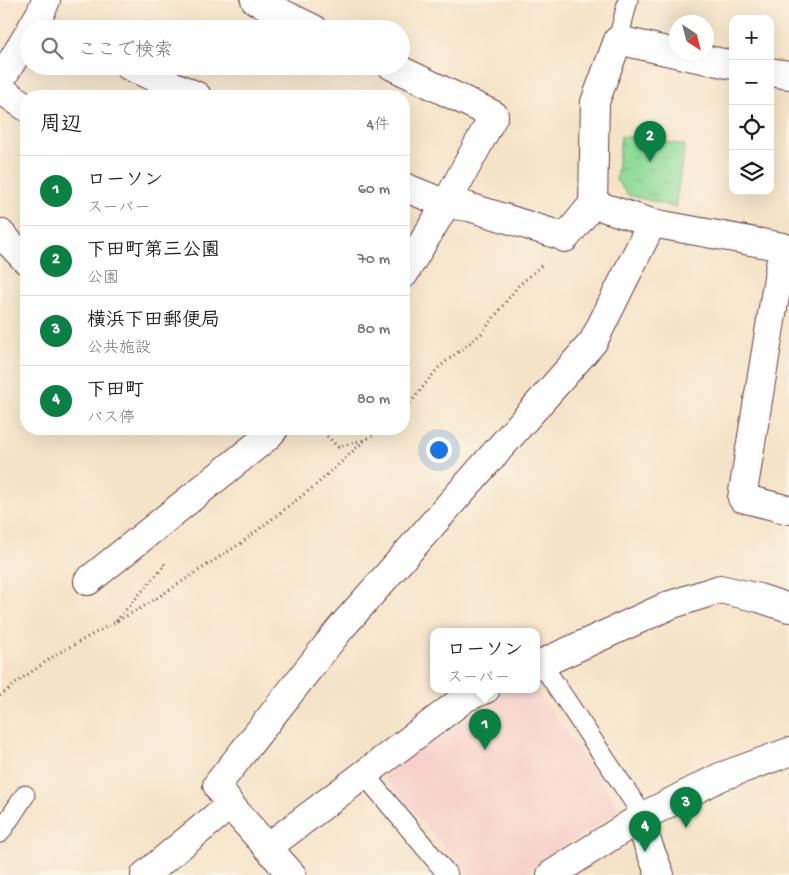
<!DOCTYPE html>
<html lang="ja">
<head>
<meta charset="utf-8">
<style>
	:root { --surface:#fff; --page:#f6f6f6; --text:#222; --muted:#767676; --line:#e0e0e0; --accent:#0b8043 }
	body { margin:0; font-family:"Gochi Hand","Klee One",sans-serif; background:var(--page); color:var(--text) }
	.controls { position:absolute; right:15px; top:15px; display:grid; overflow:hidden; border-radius:10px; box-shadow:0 5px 20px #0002 }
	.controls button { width:45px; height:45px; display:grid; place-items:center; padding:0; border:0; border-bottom:1px solid var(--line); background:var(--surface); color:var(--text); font:25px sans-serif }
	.compass { position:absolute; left:669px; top:15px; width:45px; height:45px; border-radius:50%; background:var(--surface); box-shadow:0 5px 20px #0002; rotate:144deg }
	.you { position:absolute; left:438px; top:449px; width:18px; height:18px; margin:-12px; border:4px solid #fff; border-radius:50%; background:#1a73e8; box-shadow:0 0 0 8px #1a73e833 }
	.badge { display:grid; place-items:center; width:32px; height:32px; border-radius:50%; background:var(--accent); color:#fff; font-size:16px; font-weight:700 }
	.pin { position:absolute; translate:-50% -41px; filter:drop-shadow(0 1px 2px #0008) }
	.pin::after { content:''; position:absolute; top:26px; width:18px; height:15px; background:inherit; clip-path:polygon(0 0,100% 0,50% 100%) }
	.popup { position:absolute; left:430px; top:628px; width:110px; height:65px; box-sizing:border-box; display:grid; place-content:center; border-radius:10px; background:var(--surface); filter:drop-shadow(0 1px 4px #0005); font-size:16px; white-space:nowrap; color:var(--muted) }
	.popup b { font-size:19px; color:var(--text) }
	.popup::after { content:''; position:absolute; left:50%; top:100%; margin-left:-10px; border:10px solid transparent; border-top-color:var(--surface) }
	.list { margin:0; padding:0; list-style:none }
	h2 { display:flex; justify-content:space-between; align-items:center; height:65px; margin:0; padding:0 20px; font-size:21px }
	h2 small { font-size:16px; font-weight:400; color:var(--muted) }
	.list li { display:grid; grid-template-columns:32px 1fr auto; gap:15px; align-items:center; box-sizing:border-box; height:70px; padding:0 20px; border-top:1px solid var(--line) }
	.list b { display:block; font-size:19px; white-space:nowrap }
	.list p { margin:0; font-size:16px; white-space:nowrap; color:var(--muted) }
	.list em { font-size:16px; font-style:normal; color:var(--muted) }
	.icon { flex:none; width:28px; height:28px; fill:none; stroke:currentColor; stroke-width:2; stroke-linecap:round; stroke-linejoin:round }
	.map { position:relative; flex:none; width:789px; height:875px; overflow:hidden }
	.search { position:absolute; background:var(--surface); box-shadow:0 5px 20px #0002; left:20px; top:20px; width:390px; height:55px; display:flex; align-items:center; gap:12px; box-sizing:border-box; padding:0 18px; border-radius:28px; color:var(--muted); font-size:19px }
	.panel { position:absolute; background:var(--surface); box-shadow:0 5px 20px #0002; left:20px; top:90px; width:390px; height:345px; border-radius:20px }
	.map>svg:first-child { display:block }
	.built { fill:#f7d0cb }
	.grass { fill:url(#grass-tufts); stroke:#6c7d62 }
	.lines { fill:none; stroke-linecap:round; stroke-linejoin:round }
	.service-casing { stroke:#643c42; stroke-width:21 }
	.minor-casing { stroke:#643c42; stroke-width:30 }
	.path { stroke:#643c42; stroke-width:3; stroke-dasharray:1 4; stroke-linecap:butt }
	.service { stroke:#fff; stroke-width:19 }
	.minor { stroke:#fff; stroke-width:28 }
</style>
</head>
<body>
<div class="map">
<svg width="789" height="875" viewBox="0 0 789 875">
	<defs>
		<pattern id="grass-tufts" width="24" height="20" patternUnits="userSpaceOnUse" patternTransform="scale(1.25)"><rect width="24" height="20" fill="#8fdb98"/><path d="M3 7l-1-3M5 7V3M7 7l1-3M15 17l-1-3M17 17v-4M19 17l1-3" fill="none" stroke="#7dbc83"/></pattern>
	</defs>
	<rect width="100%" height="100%" fill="#fcf5e5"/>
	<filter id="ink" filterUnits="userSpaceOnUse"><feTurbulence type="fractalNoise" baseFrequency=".02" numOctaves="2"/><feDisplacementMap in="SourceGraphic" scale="10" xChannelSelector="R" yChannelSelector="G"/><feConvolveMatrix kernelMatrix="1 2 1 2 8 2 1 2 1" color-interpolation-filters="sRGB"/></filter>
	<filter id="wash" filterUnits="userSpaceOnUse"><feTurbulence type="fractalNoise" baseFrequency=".0096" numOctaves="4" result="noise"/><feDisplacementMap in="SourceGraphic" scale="20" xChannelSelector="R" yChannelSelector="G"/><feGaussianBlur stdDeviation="1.12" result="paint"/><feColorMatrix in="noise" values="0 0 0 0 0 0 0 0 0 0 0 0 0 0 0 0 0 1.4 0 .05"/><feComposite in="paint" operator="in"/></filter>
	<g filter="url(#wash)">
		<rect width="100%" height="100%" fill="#f4e3c7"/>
		<path class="built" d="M504 689H535L621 809 523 875H469L383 777Z"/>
		<path class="grass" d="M621 136 685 145 675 207 628 195 616 180Z"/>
	</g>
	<g filter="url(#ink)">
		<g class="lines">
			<defs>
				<path id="service" d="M618 40 628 0
					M541 663 644 817
					M364 774 448 875
					M0 833 25 795"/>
				<path id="minor" d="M255 0 314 29
					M31 29 41 12 46 0
					M129 66 197 96
					M392 66 494 115 446 204 404 274
					M770 72 789 75
					M0 81 29 33
					M0 89 26 107
					M404 187 446 204 469 207 562 236 565 238 593 204 595 102 618 40 693 57 733 65
					M593 204 652 223
					M0 233 26 260
					M88 581 267 437 274 429
					M536 666 670 605 720 589 759 598 789 608
					M638 819 660 875
					M268 847 465 698 486 689
					M145 875 230 805
					M292 875 230 805 217 785 340 629 593 342 652 223 783 247 742 498 789 510
					M551 875 638 819 720 777 789 752"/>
			</defs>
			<use href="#service" class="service-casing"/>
			<use href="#minor" class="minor-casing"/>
			<path class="path" d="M404 411 438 368 482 333 518 286 542 265
				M320 429 338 447 363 440
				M116 621 165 565 162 562
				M0 696 24 677 57 654 146 605 241 543 316 485 365 440 381 429"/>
			<use href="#service" class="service"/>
			<use href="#minor" class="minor"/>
		</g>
	</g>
</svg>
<div class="controls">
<button>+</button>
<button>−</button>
<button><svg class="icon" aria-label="locate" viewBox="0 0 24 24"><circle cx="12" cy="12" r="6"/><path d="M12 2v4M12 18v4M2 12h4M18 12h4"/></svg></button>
<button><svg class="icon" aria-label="layers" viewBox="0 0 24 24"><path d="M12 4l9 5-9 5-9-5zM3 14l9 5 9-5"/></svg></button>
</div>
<svg class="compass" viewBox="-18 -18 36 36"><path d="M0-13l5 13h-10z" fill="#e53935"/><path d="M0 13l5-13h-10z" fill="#767676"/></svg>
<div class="you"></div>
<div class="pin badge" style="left:485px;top:750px">1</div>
<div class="popup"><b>ローソン</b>スーパー</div>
<div class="pin badge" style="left:650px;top:162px">2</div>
<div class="pin badge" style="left:686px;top:828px">3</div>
<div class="pin badge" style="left:645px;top:852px">4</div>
<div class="search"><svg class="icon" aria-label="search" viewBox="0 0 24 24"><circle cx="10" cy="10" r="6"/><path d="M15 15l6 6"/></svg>ここで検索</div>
<section class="panel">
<h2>周辺<small>4件</small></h2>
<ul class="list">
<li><span class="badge">1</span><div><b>ローソン</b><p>スーパー</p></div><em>60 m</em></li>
<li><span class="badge">2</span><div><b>下田町第三公園</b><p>公園</p></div><em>70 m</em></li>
<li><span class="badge">3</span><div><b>横浜下田郵便局</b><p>公共施設</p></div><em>80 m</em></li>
<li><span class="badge">4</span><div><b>下田町</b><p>バス停</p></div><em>80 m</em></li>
</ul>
</section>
</div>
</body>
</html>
